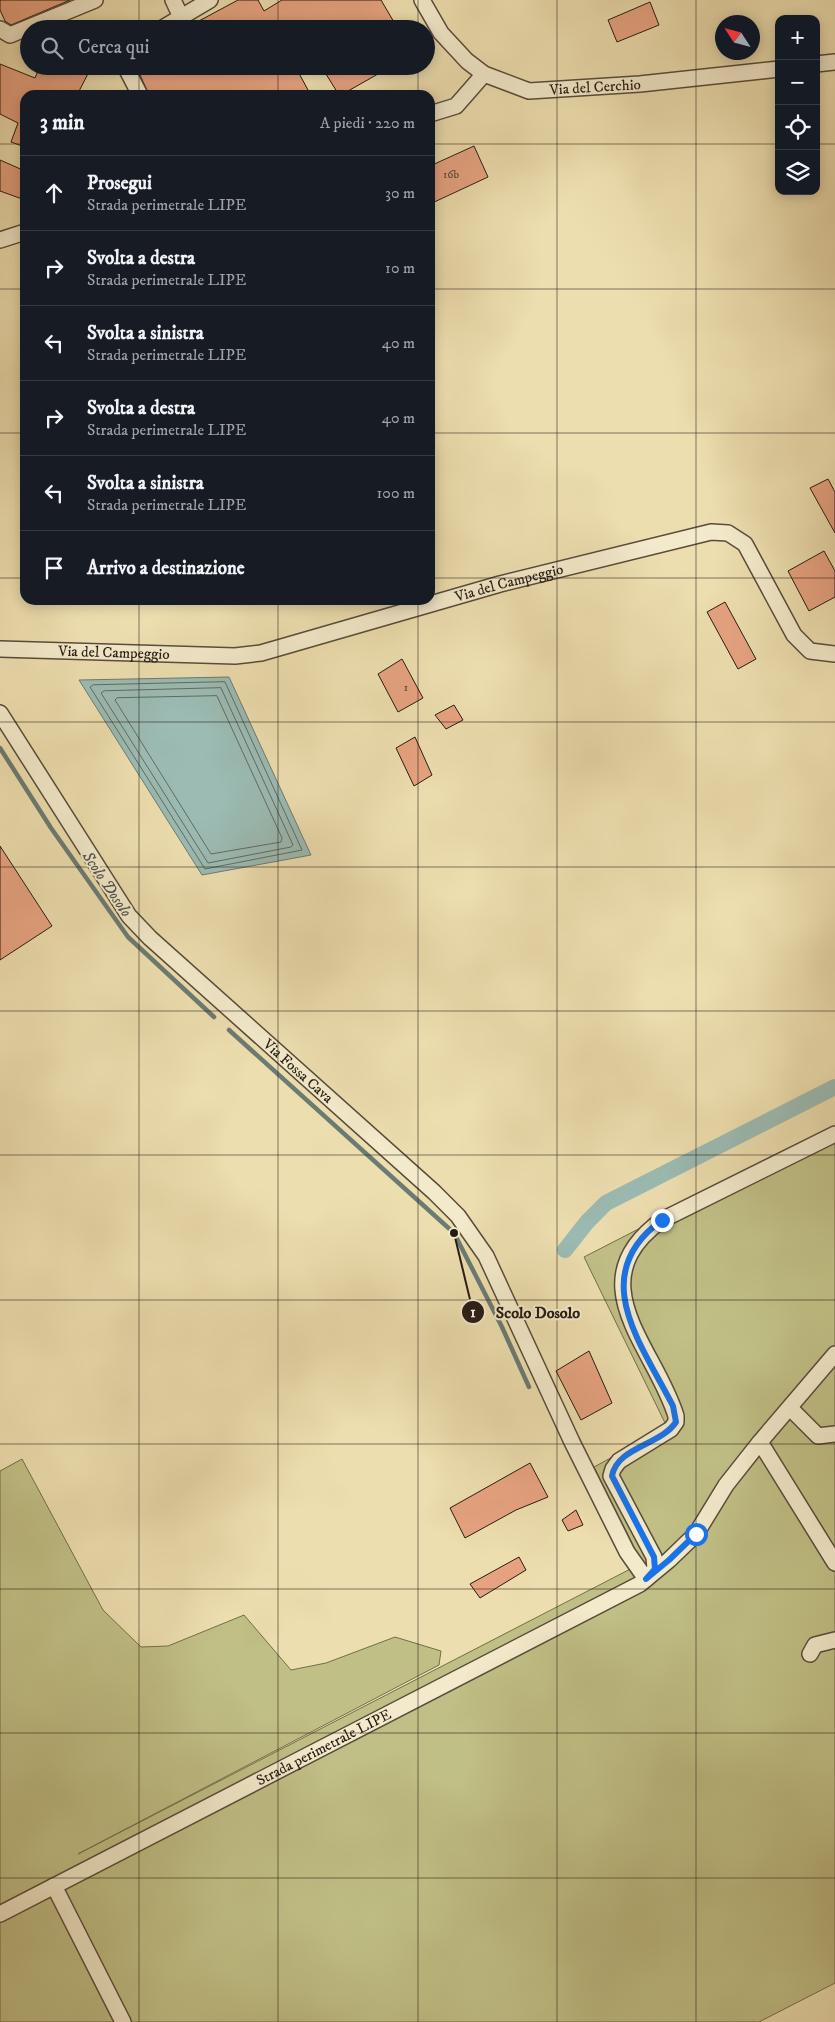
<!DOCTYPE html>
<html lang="it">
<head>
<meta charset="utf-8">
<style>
	:root { --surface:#171b24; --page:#242831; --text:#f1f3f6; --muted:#9ea1a6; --line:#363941 }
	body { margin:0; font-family:"IM FELL DW Pica",serif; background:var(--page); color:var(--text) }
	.controls { position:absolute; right:15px; top:15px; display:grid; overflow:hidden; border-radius:10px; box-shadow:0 2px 12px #0003 }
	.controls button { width:45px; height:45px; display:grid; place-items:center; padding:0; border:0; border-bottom:1px solid var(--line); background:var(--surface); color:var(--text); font:25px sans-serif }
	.compass { position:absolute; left:715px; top:15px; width:45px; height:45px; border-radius:50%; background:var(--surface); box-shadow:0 2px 12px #0003; rotate:306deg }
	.stop { position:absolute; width:15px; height:15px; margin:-11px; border:4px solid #1a73e8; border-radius:50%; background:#fff }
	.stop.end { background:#1a73e8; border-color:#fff; box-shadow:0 1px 5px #0008 }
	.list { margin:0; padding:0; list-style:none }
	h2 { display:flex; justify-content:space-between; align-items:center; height:65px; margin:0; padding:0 20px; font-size:21px }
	h2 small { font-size:16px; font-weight:400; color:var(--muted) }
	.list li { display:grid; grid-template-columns:32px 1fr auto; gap:15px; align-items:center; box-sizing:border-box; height:75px; padding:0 20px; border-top:1px solid var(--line) }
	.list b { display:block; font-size:19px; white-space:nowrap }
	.list p { margin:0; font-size:16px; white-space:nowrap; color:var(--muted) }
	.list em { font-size:16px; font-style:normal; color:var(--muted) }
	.icon { flex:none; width:28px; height:28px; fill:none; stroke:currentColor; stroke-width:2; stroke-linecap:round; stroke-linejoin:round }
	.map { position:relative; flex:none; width:835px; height:2022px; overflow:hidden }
	.search { position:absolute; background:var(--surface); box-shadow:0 2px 12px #0003; left:20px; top:20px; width:415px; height:55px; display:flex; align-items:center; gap:12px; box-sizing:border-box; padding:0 18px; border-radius:28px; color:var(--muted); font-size:19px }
	.panel { position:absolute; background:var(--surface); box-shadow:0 2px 12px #0003; left:20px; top:90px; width:415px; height:515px; border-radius:15px }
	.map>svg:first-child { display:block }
	.green { fill:#c0bf85; stroke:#736d4c }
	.water { fill:#9bbbb3; stroke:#6c7b73 }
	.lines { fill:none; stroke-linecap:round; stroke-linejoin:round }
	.shore { stroke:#606b63; stroke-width:1 }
	.stream { stroke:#6c7b73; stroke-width:4.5 }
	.canal { stroke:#9bbbb3; stroke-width:16 }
	.building { fill:#e7a381; stroke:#261b13 }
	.minor-casing { stroke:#584c3a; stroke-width:18 }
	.minor { stroke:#f3eacb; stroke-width:15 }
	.route { stroke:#1a73e8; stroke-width:6 }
	.grid { fill:none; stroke:#261b13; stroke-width:1; stroke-opacity:0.55 }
	.labels { text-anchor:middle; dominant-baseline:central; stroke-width:4; stroke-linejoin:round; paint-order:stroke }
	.number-label { font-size:12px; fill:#563d2e }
	.street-label { font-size:15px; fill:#261b13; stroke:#f3eacb }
	.water-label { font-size:16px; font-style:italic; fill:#4f534b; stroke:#f3eacb }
	.leader { fill:none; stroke:#261b13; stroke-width:2 }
	.callout-dot { fill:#261b13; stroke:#f3eacb; stroke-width:2 }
	.mark-label { font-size:15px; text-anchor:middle; font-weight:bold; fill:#fff }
	.callout-label { font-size:16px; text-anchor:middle; font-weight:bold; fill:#261b13; stroke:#f3eacb; stroke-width:4; stroke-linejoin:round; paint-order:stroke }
</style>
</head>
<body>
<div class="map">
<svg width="835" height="2022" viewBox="0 0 835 2022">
	<rect width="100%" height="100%" fill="#eddeaf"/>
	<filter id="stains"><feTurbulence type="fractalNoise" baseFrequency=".004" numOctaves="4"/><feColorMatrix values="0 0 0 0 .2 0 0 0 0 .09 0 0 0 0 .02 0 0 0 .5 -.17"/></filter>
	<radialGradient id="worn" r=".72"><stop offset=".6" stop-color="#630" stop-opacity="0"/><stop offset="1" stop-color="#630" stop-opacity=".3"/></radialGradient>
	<path class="green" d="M835 1128V1983L759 2022H0V1471L22 1459 103 1610 141 1647 168 1646 244 1615 291 1670 326 1663 395 1637 441 1651 439 1665 78 1854 642 1563 594 1467 667 1427 584 1257Z"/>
	<path class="water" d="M229 677 311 855 202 875 79 680Z"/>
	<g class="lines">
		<path class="shore" d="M225 682 302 850 205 869 90 687 93 685Z
			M221 688 293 845 291 847 208 863 101 693 104 691Z
			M217 696 282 838 281 842 211 854 115 700 117 698Z"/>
		<path class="stream" d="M0 748 51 828 128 937 214 1017
			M229 1030 454 1233 502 1327 529 1387"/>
		<path class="canal" d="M565 1250 587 1222 606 1203 835 1087"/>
	</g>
	<path class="building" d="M0 0H70L11 25 5 21 0 10Z
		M238 0H258L264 11 282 0H381L398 29H184Z
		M650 2 659 25 617 42 608 20Z
		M0 64 35 78 40 66H92L77 95H25V147L11 142 18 123 0 114Z
		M136 66H295L308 90 301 95H149Z
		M321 66H392L341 95H339Z
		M474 146 488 177 430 204V166Z
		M0 160 25 171V200L0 191Z
		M828 479 835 492V533L810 488Z
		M824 551 835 571V597L809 611 788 571Z
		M725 602 756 659 738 669 707 612Z
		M402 659 423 698 398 712 378 674Z
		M454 705 463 720 446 729 435 715Z
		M415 737 432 775 414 786 396 748Z
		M0 846 52 926 0 960Z
		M589 1351 612 1403 581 1420 556 1371Z
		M530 1463 548 1497 516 1510 465 1538 450 1508Z
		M576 1510 583 1525 568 1531 562 1520Z
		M519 1557 526 1570 480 1598 470 1584Z"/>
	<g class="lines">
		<defs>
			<g id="minor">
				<path d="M173 0 181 17"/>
				<path id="s1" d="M422 0 441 33 467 61 484 74 529 91 640 84 779 69"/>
				<path d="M0 29 10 35 95 0"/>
				<path d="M161 29 210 0"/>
				<path d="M816 64 835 62"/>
				<path d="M125 66 140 95"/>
				<path d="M430 114 456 106 484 74"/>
				<path d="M0 240 25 232"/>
				<path id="s2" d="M0 649 235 656 261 653 500 584 711 532 728 533 745 544 794 635 810 651 835 654"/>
				<path id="s3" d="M0 713 129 916 150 938 434 1192 458 1216 486 1256 572 1442 627 1552 646 1579 655 1569 654 1557 611 1476 613 1469 619 1461 671 1429 676 1422V1416C655 1347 576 1282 662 1220L835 1134"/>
				<path d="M790 1408 818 1436 835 1434"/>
				<path d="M760 1442 835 1354"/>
				<path d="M810 1654 815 1645 835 1640"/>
				<path d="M54 1886 123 2022"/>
				<path id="s4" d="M0 1914 640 1584 669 1560 696 1534 726 1485 760 1442 835 1563"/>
			</g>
		</defs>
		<use href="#minor" class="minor-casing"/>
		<use href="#minor" class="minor"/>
	</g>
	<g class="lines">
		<path class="route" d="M662 1220C586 1275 641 1343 673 1406L676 1422C661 1445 617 1447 612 1476L654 1557 655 1569 646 1579 669 1560 696 1534"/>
	</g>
	<path class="grid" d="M139 0V29M278 0V29M418 0V29M557 0V2022M696 0V2022M139 66V95M278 66V95M418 66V95M0 144H25M430 144H779M816 144H835M0 289H25M430 289H835M0 433H25M430 433H835M0 578H25M430 578H835M139 600V2022M278 600V2022M418 600V2022M0 722H835M0 867H835M0 1011H835M0 1155H835M0 1300H835M0 1444H835M0 1589H835M0 1733H835M0 1878H835"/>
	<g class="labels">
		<g class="number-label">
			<text x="451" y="174">16b</text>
			<text x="406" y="687">1</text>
		</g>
		<g class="street-label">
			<text stroke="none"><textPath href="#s1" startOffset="212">Via del Cerchio</textPath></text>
			<text stroke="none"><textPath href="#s2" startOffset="519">Via del Campeggio</textPath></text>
			<text stroke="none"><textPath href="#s2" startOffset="114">Via del Campeggio</textPath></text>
			<text stroke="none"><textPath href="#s3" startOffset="470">Via Fossa Cava</textPath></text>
			<text stroke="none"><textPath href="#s4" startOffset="364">Strada perimetrale LIPE</textPath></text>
		</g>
		<g class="water-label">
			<text transform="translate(107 884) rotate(56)">Scolo Dosolo</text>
		</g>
	</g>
	<path class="leader" d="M454 1233L473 1312"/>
	<g class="callout-dot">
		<circle cx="454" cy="1233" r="5"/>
		<circle cx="473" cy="1312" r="12"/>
	</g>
	<g class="mark-label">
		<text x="473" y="1317">1</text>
	</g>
	<g class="callout-label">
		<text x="538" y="1318">Scolo Dosolo</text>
	</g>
	<rect width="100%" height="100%" filter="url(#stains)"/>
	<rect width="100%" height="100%" fill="url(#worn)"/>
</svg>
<div class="controls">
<button>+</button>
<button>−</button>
<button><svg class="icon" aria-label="locate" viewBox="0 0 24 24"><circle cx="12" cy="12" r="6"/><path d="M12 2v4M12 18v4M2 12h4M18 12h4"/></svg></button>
<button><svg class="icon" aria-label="layers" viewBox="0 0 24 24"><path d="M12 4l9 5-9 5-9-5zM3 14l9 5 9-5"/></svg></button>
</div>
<svg class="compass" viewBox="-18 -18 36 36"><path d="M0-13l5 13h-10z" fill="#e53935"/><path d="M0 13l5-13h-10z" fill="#9ea1a6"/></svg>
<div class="stop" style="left:696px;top:1534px"></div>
<div class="stop end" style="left:662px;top:1220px"></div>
<div class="search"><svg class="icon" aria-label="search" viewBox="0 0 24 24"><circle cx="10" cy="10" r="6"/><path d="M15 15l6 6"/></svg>Cerca qui</div>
<section class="panel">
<h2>3 min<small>A piedi · 220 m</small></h2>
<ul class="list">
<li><svg class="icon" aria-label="ahead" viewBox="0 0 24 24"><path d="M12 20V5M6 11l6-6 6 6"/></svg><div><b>Prosegui</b><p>Strada perimetrale LIPE</p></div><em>30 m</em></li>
<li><svg class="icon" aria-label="right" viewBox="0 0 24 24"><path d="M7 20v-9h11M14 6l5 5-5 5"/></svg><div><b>Svolta a destra</b><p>Strada perimetrale LIPE</p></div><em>10 m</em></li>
<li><svg class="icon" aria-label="left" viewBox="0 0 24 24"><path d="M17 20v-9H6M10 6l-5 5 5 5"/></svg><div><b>Svolta a sinistra</b><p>Strada perimetrale LIPE</p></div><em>40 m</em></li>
<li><svg class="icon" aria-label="right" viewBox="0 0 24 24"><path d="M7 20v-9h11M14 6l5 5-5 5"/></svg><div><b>Svolta a destra</b><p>Strada perimetrale LIPE</p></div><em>40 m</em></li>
<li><svg class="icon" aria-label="left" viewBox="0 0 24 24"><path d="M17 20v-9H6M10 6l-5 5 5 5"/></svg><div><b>Svolta a sinistra</b><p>Strada perimetrale LIPE</p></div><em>100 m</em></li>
<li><svg class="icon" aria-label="arrive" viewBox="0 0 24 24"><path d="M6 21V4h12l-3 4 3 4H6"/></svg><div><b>Arrivo a destinazione</b></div></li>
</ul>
</section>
</div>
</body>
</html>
